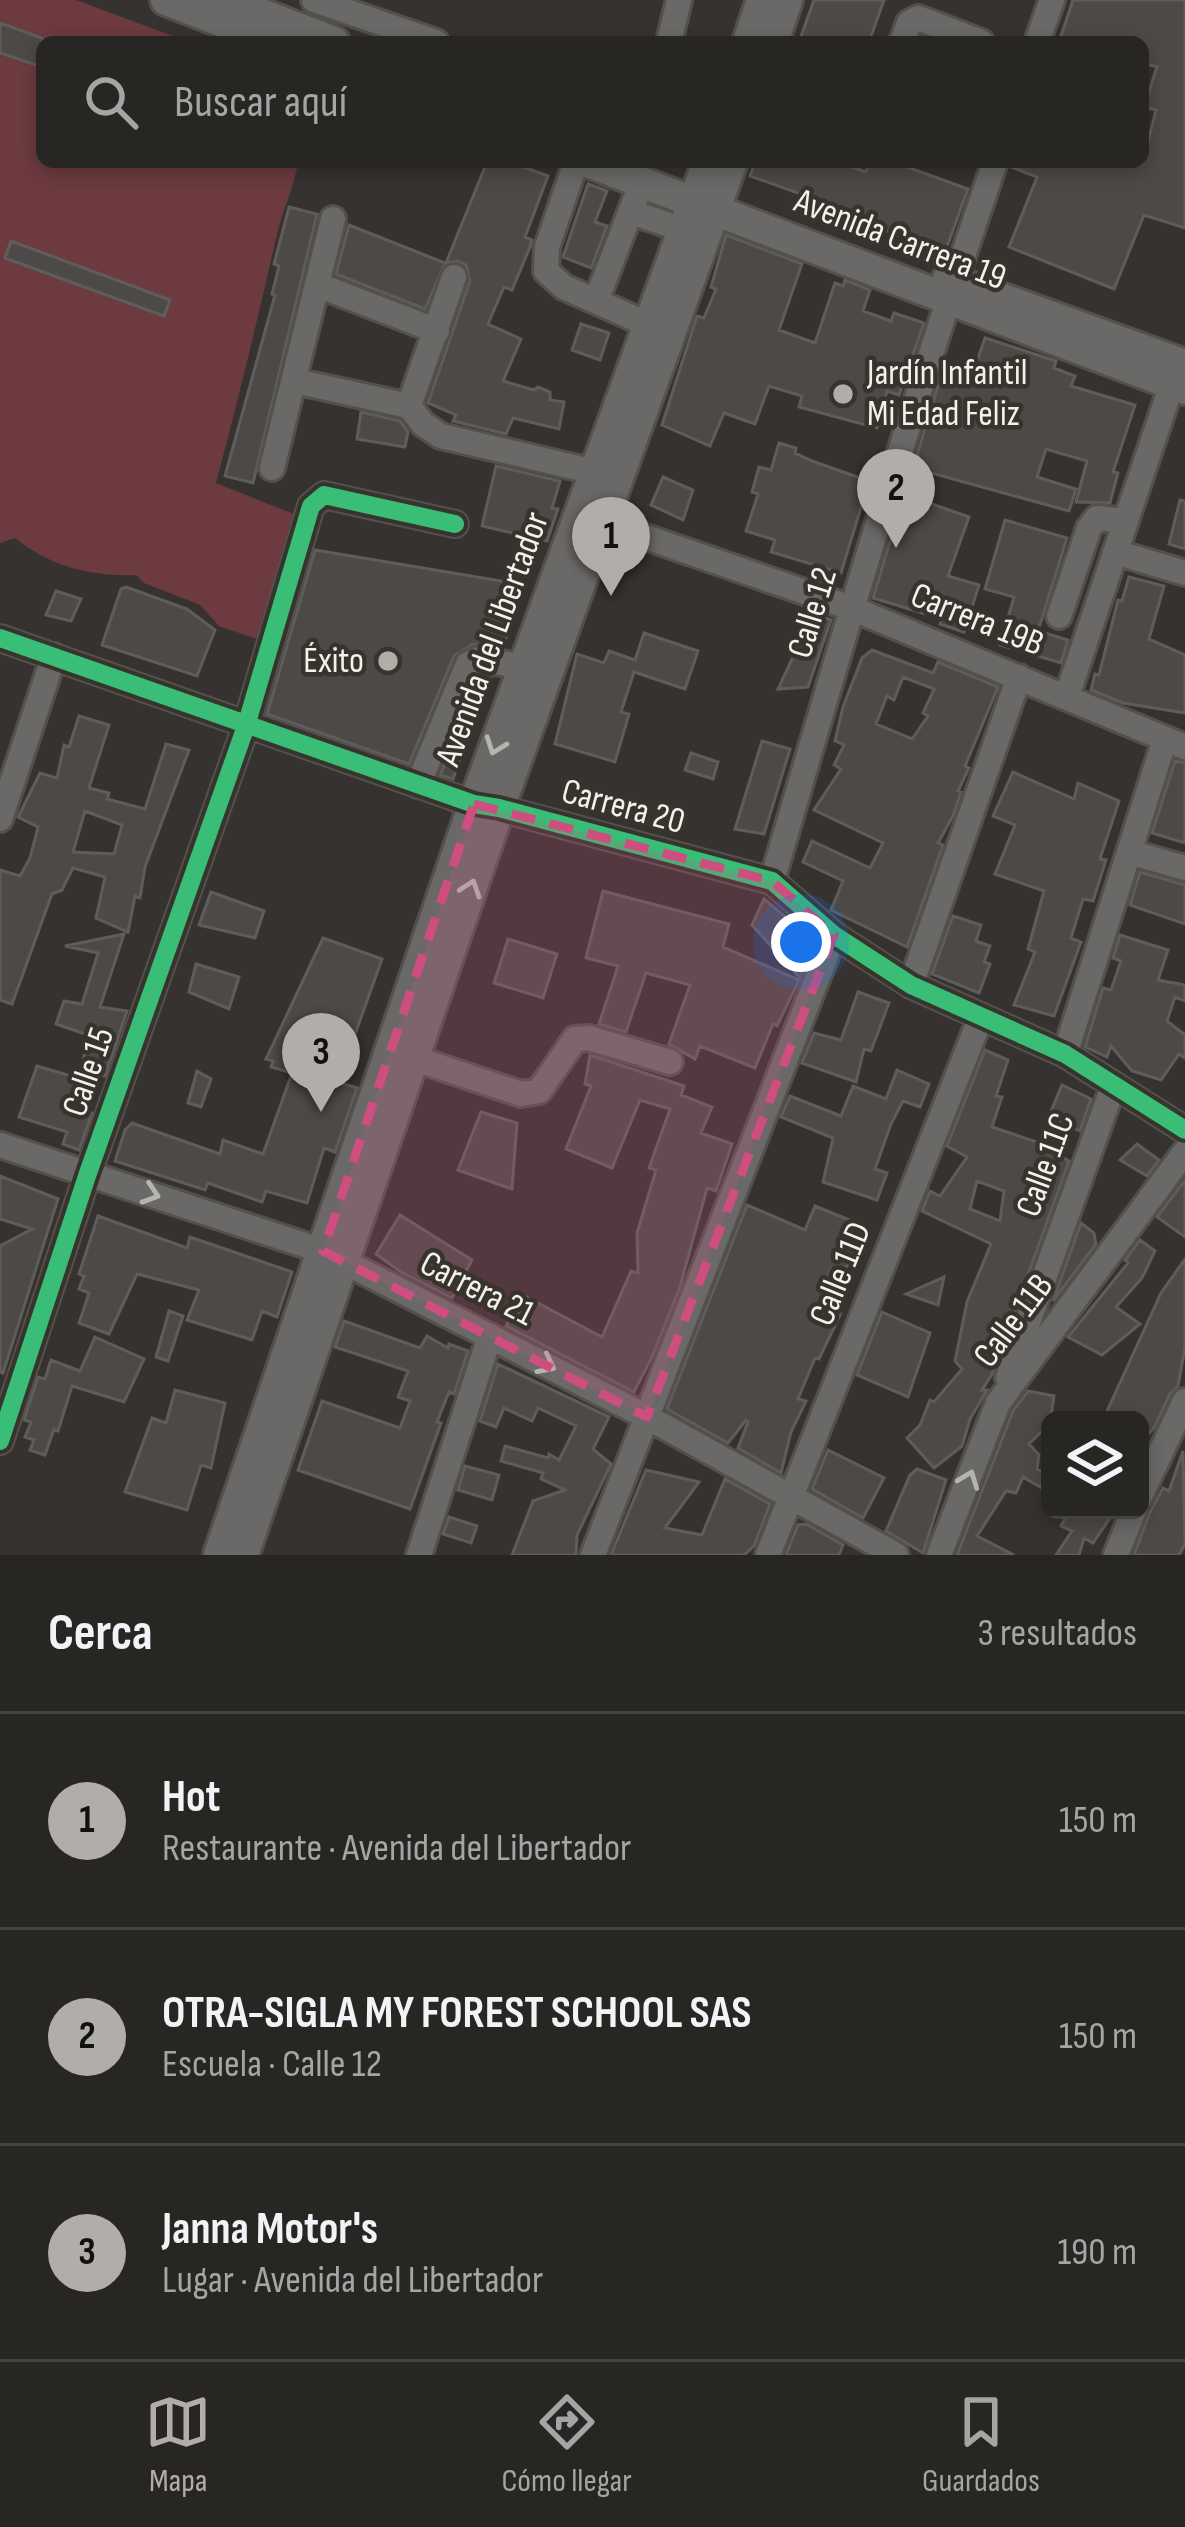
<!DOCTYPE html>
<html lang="es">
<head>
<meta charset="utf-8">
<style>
	:root { --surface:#282623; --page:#302e2b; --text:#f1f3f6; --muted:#a5a5a6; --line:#444341; --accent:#b1aeaa }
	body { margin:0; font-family:"Sofia Sans Condensed",sans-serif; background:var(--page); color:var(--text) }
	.controls { position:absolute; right:36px; bottom:36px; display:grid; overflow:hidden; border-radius:18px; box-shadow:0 6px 18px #0003 }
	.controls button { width:108px; height:108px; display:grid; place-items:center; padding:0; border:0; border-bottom:3px solid var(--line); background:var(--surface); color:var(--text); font:60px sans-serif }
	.you { position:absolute; left:801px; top:942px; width:42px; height:42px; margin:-30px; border:9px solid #fff; border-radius:50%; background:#1a73e8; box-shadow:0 0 0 18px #1a73e833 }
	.badge { display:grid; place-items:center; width:78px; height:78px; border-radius:50%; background:var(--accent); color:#111; font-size:39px; font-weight:700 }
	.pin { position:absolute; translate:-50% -99px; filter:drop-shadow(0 3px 6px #0008) }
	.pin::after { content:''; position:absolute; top:63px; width:42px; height:36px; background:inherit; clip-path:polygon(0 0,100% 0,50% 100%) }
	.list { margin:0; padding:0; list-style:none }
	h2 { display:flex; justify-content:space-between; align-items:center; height:156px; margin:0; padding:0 48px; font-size:51px }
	h2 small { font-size:39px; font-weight:400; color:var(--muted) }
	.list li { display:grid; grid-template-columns:78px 1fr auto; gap:36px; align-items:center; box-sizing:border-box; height:216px; padding:0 48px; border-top:3px solid var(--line) }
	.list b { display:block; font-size:45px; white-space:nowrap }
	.list p { margin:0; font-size:39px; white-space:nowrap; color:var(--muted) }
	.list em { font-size:39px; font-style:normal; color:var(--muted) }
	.icon { flex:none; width:66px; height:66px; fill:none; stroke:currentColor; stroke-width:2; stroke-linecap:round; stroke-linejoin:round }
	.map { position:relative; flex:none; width:1185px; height:1555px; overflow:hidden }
	.search { position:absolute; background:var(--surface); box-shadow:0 6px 18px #0003; left:36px; right:36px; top:36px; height:132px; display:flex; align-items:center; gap:30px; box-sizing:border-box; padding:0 42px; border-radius:18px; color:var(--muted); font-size:45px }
	.sheet { height:804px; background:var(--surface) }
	nav { display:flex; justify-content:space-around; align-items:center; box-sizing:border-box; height:168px; border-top:3px solid var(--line); background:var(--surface); font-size:33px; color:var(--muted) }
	nav a { display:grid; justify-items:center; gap:6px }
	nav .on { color:var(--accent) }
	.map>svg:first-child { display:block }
	.green { fill:#6c3a3f }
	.building { fill:#4c4947; stroke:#5f5d5b; stroke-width:3; fill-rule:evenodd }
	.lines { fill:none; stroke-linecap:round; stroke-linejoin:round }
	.minor-casing { stroke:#53514e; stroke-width:30 }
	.major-casing { stroke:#53514e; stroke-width:36 }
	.minor { stroke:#6b6967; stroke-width:24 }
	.major { stroke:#6b6967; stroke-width:30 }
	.cycleway-casing { stroke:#37332d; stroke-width:26 }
	.cycleway { stroke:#3abd76; stroke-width:18 }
	.oneway { stroke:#b6b4b1 }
	.marked { fill:#ce4e80; fill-opacity:0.2; stroke:#ce4e80; stroke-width:9; stroke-dasharray:24 15; stroke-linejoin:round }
	.poi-dot { fill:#b1aeaa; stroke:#37332d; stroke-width:4.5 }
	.labels { text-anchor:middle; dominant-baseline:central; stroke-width:9; stroke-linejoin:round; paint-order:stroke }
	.street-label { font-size:36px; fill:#f4f1ed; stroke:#37332d }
	.poi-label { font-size:36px; fill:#f4f1ed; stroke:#37332d; text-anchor:start }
</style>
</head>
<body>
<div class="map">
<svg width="1185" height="1555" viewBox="0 0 1185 1555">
	<rect width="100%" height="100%" fill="#35322f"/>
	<path class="green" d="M0 0H76L189 42H42V162H298C294 188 283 209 277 234 258 318 238 401 216 483L296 515 260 640 219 626 200 605 144 583 136 575C92 577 49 566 15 538L0 543Z"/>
	<path class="building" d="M814 0H884L869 42H799Z
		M1073 0H1185V228L1144 215 1114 289 1009 247 1037 177 1011 167V162H1143L1156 110 1144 107 1157 67 1143 63V42H1059Z
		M0 23 42 38V67L0 53Z
		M487 162H510L548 176 525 237 532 240 530 247 512 290 504 287 488 324 521 339 503 381 534 390 538 387 550 392V400L564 402 559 429 513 418 506 434 453 421 456 415 428 403 470 281 466 265 458 261 446 263Z
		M755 162H839L866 172 869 162H893L968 189 945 252 849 218 852 212 750 176Z
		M588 184 607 191 595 222 607 226 591 268 563 257Z
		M289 207 317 214 253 483 225 476 275 295 272 294 279 266 274 264Z
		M349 225 445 263 425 309 336 274Z
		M726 235 802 264 779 330 815 343 835 283 843 286 845 280 870 290 863 311 891 321 894 313 924 323 899 395 887 391 877 428 799 407 802 396 769 386 755 424 724 413 710 446 662 425 697 316 704 318 716 289 711 287Z
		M11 241 170 300 164 316 5 258Z
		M581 324 609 333 600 360 572 350Z
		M985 338 1056 361 1054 368 1075 376 1071 386 1135 405 1113 472 1118 473 1110 503 1076 502 1087 461 1046 449 1037 477 1076 489 1069 511 913 468 941 376 969 385Z
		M361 412 400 421 408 432 405 447 357 439Z
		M779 443 796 448 795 453 812 461 869 481 841 573 771 552 775 540 746 531 758 494 752 492 759 467 771 470Z
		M496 466 560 481 552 508 558 509 547 541 482 526Z
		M663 477 693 490 683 520 651 505Z
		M904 494 969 517 948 576 979 585 964 632 940 624 942 619 873 598Z
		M1180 500 1185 501V549L1169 544Z
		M1005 520 1067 538 1038 631 1068 640 1061 663 1000 645 1014 597 985 589Z
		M315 550 519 584 513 620 503 646 473 644 454 656 409 764 267 714Z
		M1129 577 1164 586 1149 639 1185 655V713L1123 703 1091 690 1095 674 1099 675 1118 600 1122 601Z
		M126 587 187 609 215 630 197 676 102 645 121 589Z
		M56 591 81 599 71 621 46 615Z
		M813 614 831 620 808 687 778 689Z
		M644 633 698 651 685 689 634 672 621 712 629 714 615 762 555 744 577 654 604 663 609 651 635 660Z
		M872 650 933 673 938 662 998 687 965 766 969 768 958 791 961 792 953 816 938 843 943 845 907 947 831 910 843 881 803 862 812 841 870 868 883 843 814 810 841 769 834 765 844 745 835 741 843 707 862 658ZM903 677 934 689 923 713 928 716 912 739 876 724 887 696 894 700Z
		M481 676 491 678 453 779 440 775Z
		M79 716 109 725 89 788 109 793 107 799 145 809 166 744 189 750 145 867 140 898 135 896 128 932 96 918 105 877 73 868 62 890 52 894 12 1004 0 1000V870L20 876 30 858 38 827 18 817 40 773 57 778 64 745 69 747ZM85 811 122 825 114 854 73 852Z
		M762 741 790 749 764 834 735 829Z
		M691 753 718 762 713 779 685 770Z
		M1175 761 1185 763V843L1152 833Z
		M1013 772 1074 799 1078 783 1119 801 1100 859 1106 860 1093 901 1083 899 1071 938 1081 942 1054 1016 1014 1005 1035 952 1028 949 1044 891 995 874 1015 825 993 816Z
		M1140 872 1185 885V924L1130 905Z
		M603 891 729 924 723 947 799 980 777 1026 773 1024 755 1068 700 1046 695 1059 669 1044 690 985 646 973 626 1032 599 1024 618 966 586 958Z
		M211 892 264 911 255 938 199 925Z
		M764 899 814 941 800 978 752 925Z
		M953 916 981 925 976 941 990 946 984 962 990 964 979 993 932 974Z
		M124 934 100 1007 127 1011 105 1076 80 1068 91 1036 56 1024 64 1001 82 1004 98 953 65 946Z
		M1120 935 1168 950 1158 980 1185 985V1001L1175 997 1167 1021 1185 1035V1058L1179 1054 1161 1080 1132 1071 1111 1046 1107 1057 1085 1047 1103 988 1111 990 1121 961 1113 958Z
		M323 938 382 959 338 1082 357 1088 335 1152 324 1148 307 1203 266 1191 262 1202 208 1183 205 1190 115 1161 125 1130 132 1123 220 1154 223 1140 263 1154 292 1073 271 1067 273 1061 266 1059Z
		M508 939 557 954 543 998 494 983Z
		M196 964 239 977 229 1009 189 992Z
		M858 992 889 1003 871 1051 864 1049 856 1082 802 1063 814 1033 841 1040Z
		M985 1050 1008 1060 996 1096 1002 1097 992 1127 1037 1142 1069 1161 992 1374 982 1390H987L970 1419 962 1446 934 1468 907 1438 920 1425 930 1400 934 1402 962 1369 955 1361 967 1302 991 1244 922 1211 930 1191 940 1196 967 1157 947 1146ZM977 1181 1004 1191 1000 1221 970 1209Z
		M590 1055 684 1086 681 1095 712 1107 701 1133 732 1144 716 1191 707 1188 680 1287 652 1357 634 1392 506 1326 521 1294 602 1337 631 1271 638 1273 637 1233 656 1170 649 1168 670 1109 640 1100 612 1168 566 1149 591 1086 585 1084Z
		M37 1066 78 1078 70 1106 92 1113 79 1150 63 1144 67 1132 19 1117Z
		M897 1070 929 1084 920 1107 903 1101 891 1124 875 1169 887 1173 877 1200 823 1182 833 1138 781 1117 790 1096 841 1116 853 1086 886 1099Z
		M197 1071 211 1079 201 1107 188 1103Z
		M1062 1085 1091 1099 1080 1131 1049 1116Z
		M481 1112 517 1123 512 1189 458 1170Z
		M1137 1144 1159 1160 1147 1176 1120 1160Z
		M0 1176 58 1199 3 1373 0 1372V1246L32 1229 0 1219Z
		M1185 1180V1237L1157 1217Z
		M747 1205 805 1230 815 1206 862 1225 863 1232 850 1264 839 1272 831 1269 824 1286 844 1295 840 1315 819 1359 815 1358 798 1399 806 1401 791 1432 781 1473 738 1448 748 1422 746 1420 728 1443 667 1409Z
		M400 1215 472 1260 452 1298 401 1272 376 1254Z
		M98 1216 187 1248 190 1237 292 1272 277 1317 262 1311 252 1340 187 1320 199 1290 137 1274 109 1334 79 1323 89 1293 79 1289 84 1276 79 1274Z
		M1081 1223 1094 1233 1096 1244 1053 1301Z
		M1140 1240 1155 1251 1142 1278 1116 1307 1140 1324 1102 1355 1068 1337 1128 1263 1125 1260Z
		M1185 1259V1347L1178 1386 1170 1394 1154 1428 1140 1443V1420H1103L1161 1293Z
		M944 1277 938 1305 906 1294Z
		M169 1311 183 1316 168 1361 156 1357Z
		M882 1312 930 1333 908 1397 857 1375Z
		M344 1321 420 1348 427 1336 448 1348 449 1344 468 1351 454 1394 449 1392 437 1422 441 1423 410 1509 298 1470 322 1401 400 1428 410 1401 398 1397 408 1371 335 1347Z
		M95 1337 144 1359 124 1402 72 1386 58 1431 54 1429 45 1455 30 1450 34 1440 25 1437 31 1422 24 1420 38 1377 45 1379 51 1360 80 1371Z
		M498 1364 609 1417 593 1449 611 1464 577 1535 576 1555H512L533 1501 565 1490 541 1479 543 1473 501 1461 505 1446 548 1458 549 1454 559 1460 576 1426 538 1408 532 1421 504 1408 496 1427 480 1421Z
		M175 1390 225 1403 211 1468 201 1465 187 1510 125 1492 152 1418 166 1423Z
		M1028 1391 1054 1396 1050 1423 1029 1444 1039 1455 1037 1469 1046 1474 1040 1487 1023 1477 1016 1493 1006 1491 977 1536 1014 1555H957L1013 1411Z
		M828 1450 884 1478 863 1518 812 1489Z
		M1183 1451 1185 1544 1179 1555H1134L1150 1512 1163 1488 1169 1491Z
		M465 1466 499 1475 492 1500 458 1490Z
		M917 1469 946 1480 923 1553 886 1531 910 1475Z
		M646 1470 699 1482 665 1528 702 1535 725 1479 770 1504 754 1546 744 1555H611Z
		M1070 1510H1102L1112 1515 1093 1543 1084 1538 1079 1555H1056L1072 1531 1061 1526Z
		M449 1517 477 1526 471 1543 443 1534Z
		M806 1524 843 1545 839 1555H786L798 1525Z"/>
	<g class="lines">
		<defs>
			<path id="minor" d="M314 0 436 42
				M669 42 679 0
				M902 42 909 23 918 18 981 42
				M1037 42 1052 0
				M576 162 547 247 546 271 564 287 649 325
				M631 212 684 230
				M318 285 437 331
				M596 301 642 182
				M295 381 409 406 423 424 441 436 595 472
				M409 406 454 277
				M272 468 333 219
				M602 522 851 608 1185 747
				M1115 552 1185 573
				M1059 616 1089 528 1097 518 1126 521
				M0 638 474 804 499 808 772 881 834 935 911 985 1065 1054 1185 1130
				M1067 696 1172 384
				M418 785 468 664 479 659 524 667
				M0 819 54 656
				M1129 852 1185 868
				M772 881C842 640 913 399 995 162
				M911 985 1019 677
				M1065 1054 1165 739
				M413 1058 521 1094 539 1091 575 1039 589 1038 670 1062
				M0 1145 323 1251 647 1417 896 1555
				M1008 1378 1113 1087
				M0 1441 88 1173 246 726 311 506 324 495 455 524
				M1140 1496 1185 1401
				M419 1555 490 1336
				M593 1555 834 935
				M768 1555 980 1019
				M939 1555 998 1403 1185 1152
				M1116 1555 1134 1510"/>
			<path id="major" d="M166 0 275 42
				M225 0 334 42
				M748 42 762 0
				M773 42 787 0
				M588 162 1185 389
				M948 279 1185 365
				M219 1555 474 804 708 162
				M243 1555 499 808 732 162"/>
		</defs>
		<use href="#minor" class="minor-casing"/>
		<use href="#major" class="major-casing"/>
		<use href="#minor" class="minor"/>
		<use href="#major" class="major"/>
		<defs>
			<path id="cycleway" d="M0 638 474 804 499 808 772 881 834 935 911 985 1065 1054 1185 1130
				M0 1441 88 1173 246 726 311 506 324 495 455 524"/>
		</defs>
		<use href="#cycleway" class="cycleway-casing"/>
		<use href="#cycleway" class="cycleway"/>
	</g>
	<defs><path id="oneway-chevron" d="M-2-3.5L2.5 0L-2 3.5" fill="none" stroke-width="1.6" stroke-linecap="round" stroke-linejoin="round" transform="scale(3)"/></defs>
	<g class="oneway">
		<use href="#oneway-chevron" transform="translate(495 746) rotate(110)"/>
		<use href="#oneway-chevron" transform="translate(471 888) rotate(-71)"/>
		<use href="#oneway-chevron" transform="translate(151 1194) rotate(18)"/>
		<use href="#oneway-chevron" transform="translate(547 1365) rotate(27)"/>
		<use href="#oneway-chevron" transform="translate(969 1479) rotate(-69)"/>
	</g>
	<path class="marked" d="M474 804 772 881 834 935 647 1417 323 1251Z"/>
	<g class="poi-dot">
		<circle cx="843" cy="394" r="12"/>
		<circle cx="388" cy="661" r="12"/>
	</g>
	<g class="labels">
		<g class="street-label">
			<text transform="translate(900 240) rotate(21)">Avenida Carrera 19</text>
			<text transform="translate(813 613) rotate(-73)">Calle 12</text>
			<text transform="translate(977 620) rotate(22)">Carrera 19B</text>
			<text transform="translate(493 639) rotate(-70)">Avenida del Libertador</text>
			<text transform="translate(623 807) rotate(15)">Carrera 20</text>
			<text transform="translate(89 1072) rotate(-71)">Calle 15</text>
			<text transform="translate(1046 1165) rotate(-70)">Calle 11C</text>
			<text transform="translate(841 1274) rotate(-68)">Calle 11D</text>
			<text transform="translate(477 1289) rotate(27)">Carrera 21</text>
			<text transform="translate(1014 1321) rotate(-53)">Calle 11B</text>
		</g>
		<g class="poi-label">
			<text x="867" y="373">Jardín Infantil<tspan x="867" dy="41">Mi Edad Feliz</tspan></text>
			<text x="364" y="661" text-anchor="end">Éxito</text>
		</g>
	</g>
</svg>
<div class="controls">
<button><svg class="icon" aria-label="layers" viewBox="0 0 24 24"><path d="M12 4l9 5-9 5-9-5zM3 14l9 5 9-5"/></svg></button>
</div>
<div class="you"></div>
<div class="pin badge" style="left:611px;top:596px">1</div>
<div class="pin badge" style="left:896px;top:548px">2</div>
<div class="pin badge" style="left:321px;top:1112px">3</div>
<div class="search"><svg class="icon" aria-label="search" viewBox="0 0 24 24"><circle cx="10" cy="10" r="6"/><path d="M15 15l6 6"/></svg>Buscar aquí</div>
</div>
<section class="sheet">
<h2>Cerca<small>3 resultados</small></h2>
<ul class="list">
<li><span class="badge">1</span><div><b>Hot</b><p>Restaurante · Avenida del Libertador</p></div><em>150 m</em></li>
<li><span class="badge">2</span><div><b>OTRA-SIGLA MY FOREST SCHOOL SAS</b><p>Escuela · Calle 12</p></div><em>150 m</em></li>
<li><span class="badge">3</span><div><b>Janna Motor's</b><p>Lugar · Avenida del Libertador</p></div><em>190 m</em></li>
</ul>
</section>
<nav>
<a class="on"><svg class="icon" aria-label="map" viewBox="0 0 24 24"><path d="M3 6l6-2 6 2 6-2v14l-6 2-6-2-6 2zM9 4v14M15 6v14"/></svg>Mapa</a>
<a><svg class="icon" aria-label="directions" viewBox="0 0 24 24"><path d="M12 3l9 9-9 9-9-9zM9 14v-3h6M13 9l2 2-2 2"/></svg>Cómo llegar</a>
<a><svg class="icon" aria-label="saved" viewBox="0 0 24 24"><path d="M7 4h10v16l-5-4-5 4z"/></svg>Guardados</a>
</nav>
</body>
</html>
